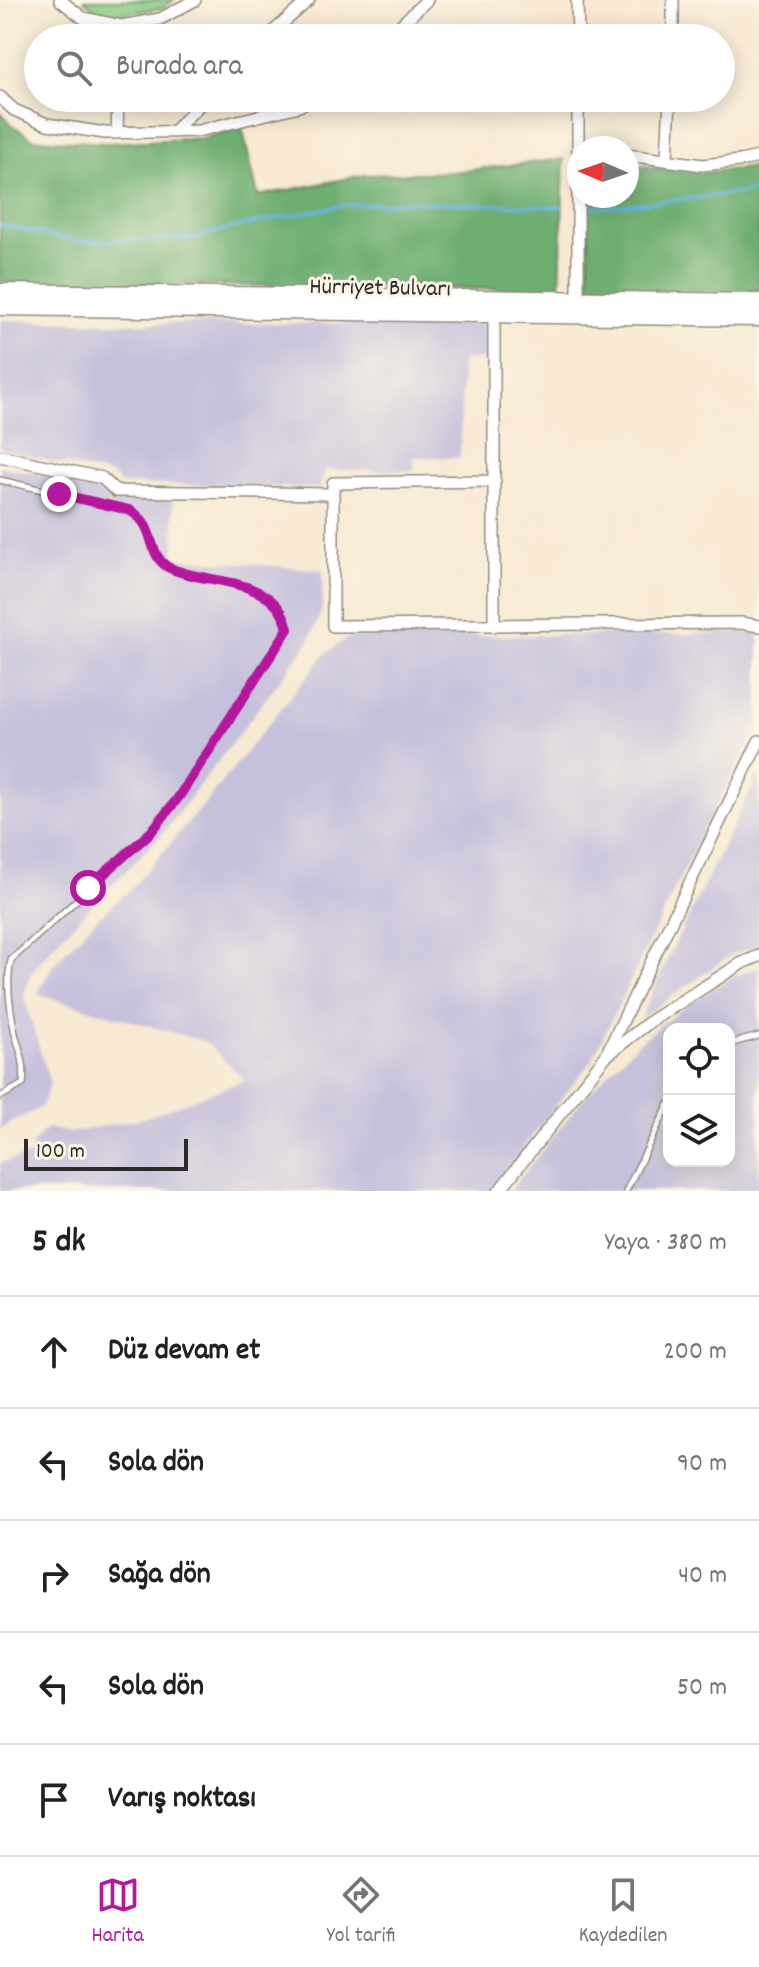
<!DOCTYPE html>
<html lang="tr">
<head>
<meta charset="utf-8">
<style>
	:root { --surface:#fff; --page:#f6f6f6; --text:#202124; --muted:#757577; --line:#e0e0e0; --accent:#b5179e }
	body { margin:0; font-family:Dekko,sans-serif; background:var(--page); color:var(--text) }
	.controls { position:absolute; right:24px; bottom:24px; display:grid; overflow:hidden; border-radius:16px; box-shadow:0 4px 20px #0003 }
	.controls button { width:72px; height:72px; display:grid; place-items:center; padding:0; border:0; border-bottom:2px solid var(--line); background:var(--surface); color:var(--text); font:40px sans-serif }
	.compass { position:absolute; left:567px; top:136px; width:72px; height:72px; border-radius:50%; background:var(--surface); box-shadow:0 4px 20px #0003; rotate:272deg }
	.scale { position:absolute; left:24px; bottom:20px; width:164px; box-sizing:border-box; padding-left:8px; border:4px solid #2b2b2b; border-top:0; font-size:22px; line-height:28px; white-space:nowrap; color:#2b2b2b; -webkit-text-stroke:6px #fcf5e5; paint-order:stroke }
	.stop { position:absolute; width:24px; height:24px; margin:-18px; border:6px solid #b5179e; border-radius:50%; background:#fff }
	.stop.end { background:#b5179e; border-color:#fff; box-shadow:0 2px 8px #0008 }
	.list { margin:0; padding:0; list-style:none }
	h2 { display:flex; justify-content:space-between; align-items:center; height:104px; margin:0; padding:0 32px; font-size:34px }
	h2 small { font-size:26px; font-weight:400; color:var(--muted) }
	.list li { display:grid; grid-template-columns:52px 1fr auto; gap:24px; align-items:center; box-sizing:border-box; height:112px; padding:0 32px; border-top:2px solid var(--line) }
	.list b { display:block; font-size:30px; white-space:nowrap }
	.list em { font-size:26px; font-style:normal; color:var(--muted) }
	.icon { flex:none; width:44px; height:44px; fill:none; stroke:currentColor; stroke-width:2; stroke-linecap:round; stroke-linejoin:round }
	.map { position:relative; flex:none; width:759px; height:1191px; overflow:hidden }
	.search { position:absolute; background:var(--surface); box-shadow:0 4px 20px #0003; left:24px; right:24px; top:24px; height:88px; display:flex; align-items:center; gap:20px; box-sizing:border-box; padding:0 28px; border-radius:44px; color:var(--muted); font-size:30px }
	.sheet { height:664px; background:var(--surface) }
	nav { display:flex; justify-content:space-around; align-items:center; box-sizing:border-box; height:112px; border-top:2px solid var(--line); background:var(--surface); font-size:22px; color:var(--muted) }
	nav a { display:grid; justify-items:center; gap:4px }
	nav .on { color:var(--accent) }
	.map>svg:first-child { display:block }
	.industrial { fill:#c5c0db; fill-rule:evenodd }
	.green { fill:#88ca83; stroke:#5a7a57; stroke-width:2 }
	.forest { fill:#6eae71; stroke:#4c6c4e; stroke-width:2 }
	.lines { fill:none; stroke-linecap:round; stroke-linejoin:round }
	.stream { stroke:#68b6e2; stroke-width:3 }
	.service-casing { stroke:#928a7e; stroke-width:8 }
	.minor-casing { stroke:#928a7e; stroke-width:14 }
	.secondary-casing { stroke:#928a7e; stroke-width:19 }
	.service { stroke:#fff; stroke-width:5 }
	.minor { stroke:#fff; stroke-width:11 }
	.secondary { stroke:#fff; stroke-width:16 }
	.route { stroke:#b5179e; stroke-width:10 }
	.labels { text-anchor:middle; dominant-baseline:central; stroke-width:6; stroke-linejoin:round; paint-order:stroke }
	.street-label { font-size:24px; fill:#2b2b2b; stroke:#fcf5e5 }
</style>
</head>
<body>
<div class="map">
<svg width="759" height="1191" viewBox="0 0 759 1191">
	<rect width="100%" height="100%" fill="#fcf5e5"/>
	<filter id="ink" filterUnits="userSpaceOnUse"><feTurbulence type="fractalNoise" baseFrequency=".0125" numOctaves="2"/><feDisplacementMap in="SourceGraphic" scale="16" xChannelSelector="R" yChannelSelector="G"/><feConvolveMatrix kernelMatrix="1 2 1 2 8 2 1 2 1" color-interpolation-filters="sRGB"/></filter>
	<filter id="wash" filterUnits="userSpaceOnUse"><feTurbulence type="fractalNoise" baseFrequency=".006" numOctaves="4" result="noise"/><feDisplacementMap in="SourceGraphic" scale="32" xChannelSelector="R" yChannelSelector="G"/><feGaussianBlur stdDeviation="1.8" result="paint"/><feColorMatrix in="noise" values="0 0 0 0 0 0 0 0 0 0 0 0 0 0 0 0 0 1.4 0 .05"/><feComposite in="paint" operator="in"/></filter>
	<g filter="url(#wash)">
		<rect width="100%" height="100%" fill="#f8e9d2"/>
		<path class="industrial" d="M0 320 113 323 488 324 489 359 462 360 460 458 414 457V471L325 470 320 488 120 484 112 475 0 449Z
			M0 466 80 483 111 499 173 501 175 558 323 570 322 610 309 642 164 832 56 942 31 973 24 996 50 1084 41 1107 0 1129Z
			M759 633V723L688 862 592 1060 489 1191H0V1163L32 1155V1145L47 1128 70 1133 144 1118 245 1080 206 1042 37 994 53 965 94 921 130 890 201 808 325 654 349 637Z
			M759 773V945L731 955 641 1018 666 962Z
			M759 967V1191H510L583 1099 635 1046 688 1004 734 976ZM669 1029H729V1161H669Z"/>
		<path class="green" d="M84 0H174L163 8 135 12 110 13 93 9Z"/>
		<path class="forest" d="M0 111 11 124 33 139 108 143 203 138 242 127 258 196 365 175 453 172 564 159 560 290 0 282Z
			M627 164 700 173 746 168 759 165V291L589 289 588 196H627Z"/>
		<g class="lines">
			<path class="stream" d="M593 207H606L759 191
				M0 225 78 241 151 240 196 238 235 227 343 205 412 202 563 207"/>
		</g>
	</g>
	<g filter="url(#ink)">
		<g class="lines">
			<defs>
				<path id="service" d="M0 480 129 510C157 525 146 551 166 566 174 571 187 574 196 576 231 584 279 586 288 629L178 798 151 832 11 960C6 982 10 1006 14 1029 19 1051 26 1060 23 1084L0 1097
					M729 1044 759 1036
					M626 1191 669 1104"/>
				<path id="minor" d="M60 0 83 18 121 26 160 19 195 0
					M577 0 578 38
					M673 0V38
					M121 38V26
					M266 38 309 0
					M387 38 427 0
					M0 97 14 110 47 124 105 133 198 131 299 106 312 98
					M173 132 206 98
					M117 133 118 98
					M627 155 703 165 740 161 759 157
					M667 159 670 98
					M578 299V98
					M494 311V626
					M0 456 102 478 116 491 333 494V626L741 623 759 626
					M333 494V483L495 481
					M607 1053 759 741
					M499 1191 605 1057 652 1020 742 963 759 956"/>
				<path id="secondary" d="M0 292 759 302
					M0 307 759 318"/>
			</defs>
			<use href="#service" class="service-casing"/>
			<use href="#minor" class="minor-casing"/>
			<use href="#secondary" class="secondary-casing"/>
			<use href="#service" class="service"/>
			<use href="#minor" class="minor"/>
			<use href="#secondary" class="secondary"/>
		</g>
	</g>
	<g class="lines" filter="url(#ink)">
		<path class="route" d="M59 494 129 510C157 525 146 551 166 566 174 571 187 574 196 576 231 583 279 586 288 629L178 798 151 832 88 888"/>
	</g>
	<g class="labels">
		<g class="street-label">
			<text transform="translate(380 289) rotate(1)">Hürriyet Bulvarı</text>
		</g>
	</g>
</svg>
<div class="controls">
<button><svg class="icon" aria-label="locate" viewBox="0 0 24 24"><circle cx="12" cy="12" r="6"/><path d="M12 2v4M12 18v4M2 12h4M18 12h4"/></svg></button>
<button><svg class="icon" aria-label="layers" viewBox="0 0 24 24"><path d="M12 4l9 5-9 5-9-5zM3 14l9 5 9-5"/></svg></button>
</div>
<svg class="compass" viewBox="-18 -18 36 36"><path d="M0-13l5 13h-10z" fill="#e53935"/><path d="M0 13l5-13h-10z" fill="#757577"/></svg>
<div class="scale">100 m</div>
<div class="stop" style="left:88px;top:888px"></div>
<div class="stop end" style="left:59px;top:494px"></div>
<div class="search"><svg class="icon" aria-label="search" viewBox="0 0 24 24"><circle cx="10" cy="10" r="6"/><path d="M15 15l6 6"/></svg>Burada ara</div>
</div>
<section class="sheet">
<h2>5 dk<small>Yaya · 380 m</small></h2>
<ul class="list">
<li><svg class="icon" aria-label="ahead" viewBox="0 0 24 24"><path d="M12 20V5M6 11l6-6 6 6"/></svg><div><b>Düz devam et</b></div><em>200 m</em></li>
<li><svg class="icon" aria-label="left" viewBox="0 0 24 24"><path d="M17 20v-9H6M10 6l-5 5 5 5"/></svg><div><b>Sola dön</b></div><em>90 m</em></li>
<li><svg class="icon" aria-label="right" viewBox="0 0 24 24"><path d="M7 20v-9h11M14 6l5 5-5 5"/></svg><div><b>Sağa dön</b></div><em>40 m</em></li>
<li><svg class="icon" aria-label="left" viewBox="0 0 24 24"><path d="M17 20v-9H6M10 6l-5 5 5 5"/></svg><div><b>Sola dön</b></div><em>50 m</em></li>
<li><svg class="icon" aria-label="arrive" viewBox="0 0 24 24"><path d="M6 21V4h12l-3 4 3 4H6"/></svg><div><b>Varış noktası</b></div></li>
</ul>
</section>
<nav>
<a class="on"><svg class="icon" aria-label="map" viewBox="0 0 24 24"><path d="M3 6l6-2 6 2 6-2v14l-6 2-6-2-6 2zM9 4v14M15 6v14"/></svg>Harita</a>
<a><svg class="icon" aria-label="directions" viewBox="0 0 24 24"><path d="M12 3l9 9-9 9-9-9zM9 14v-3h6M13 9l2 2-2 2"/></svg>Yol tarifi</a>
<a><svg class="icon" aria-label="saved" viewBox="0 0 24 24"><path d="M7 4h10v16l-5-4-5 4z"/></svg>Kaydedilen</a>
</nav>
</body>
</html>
